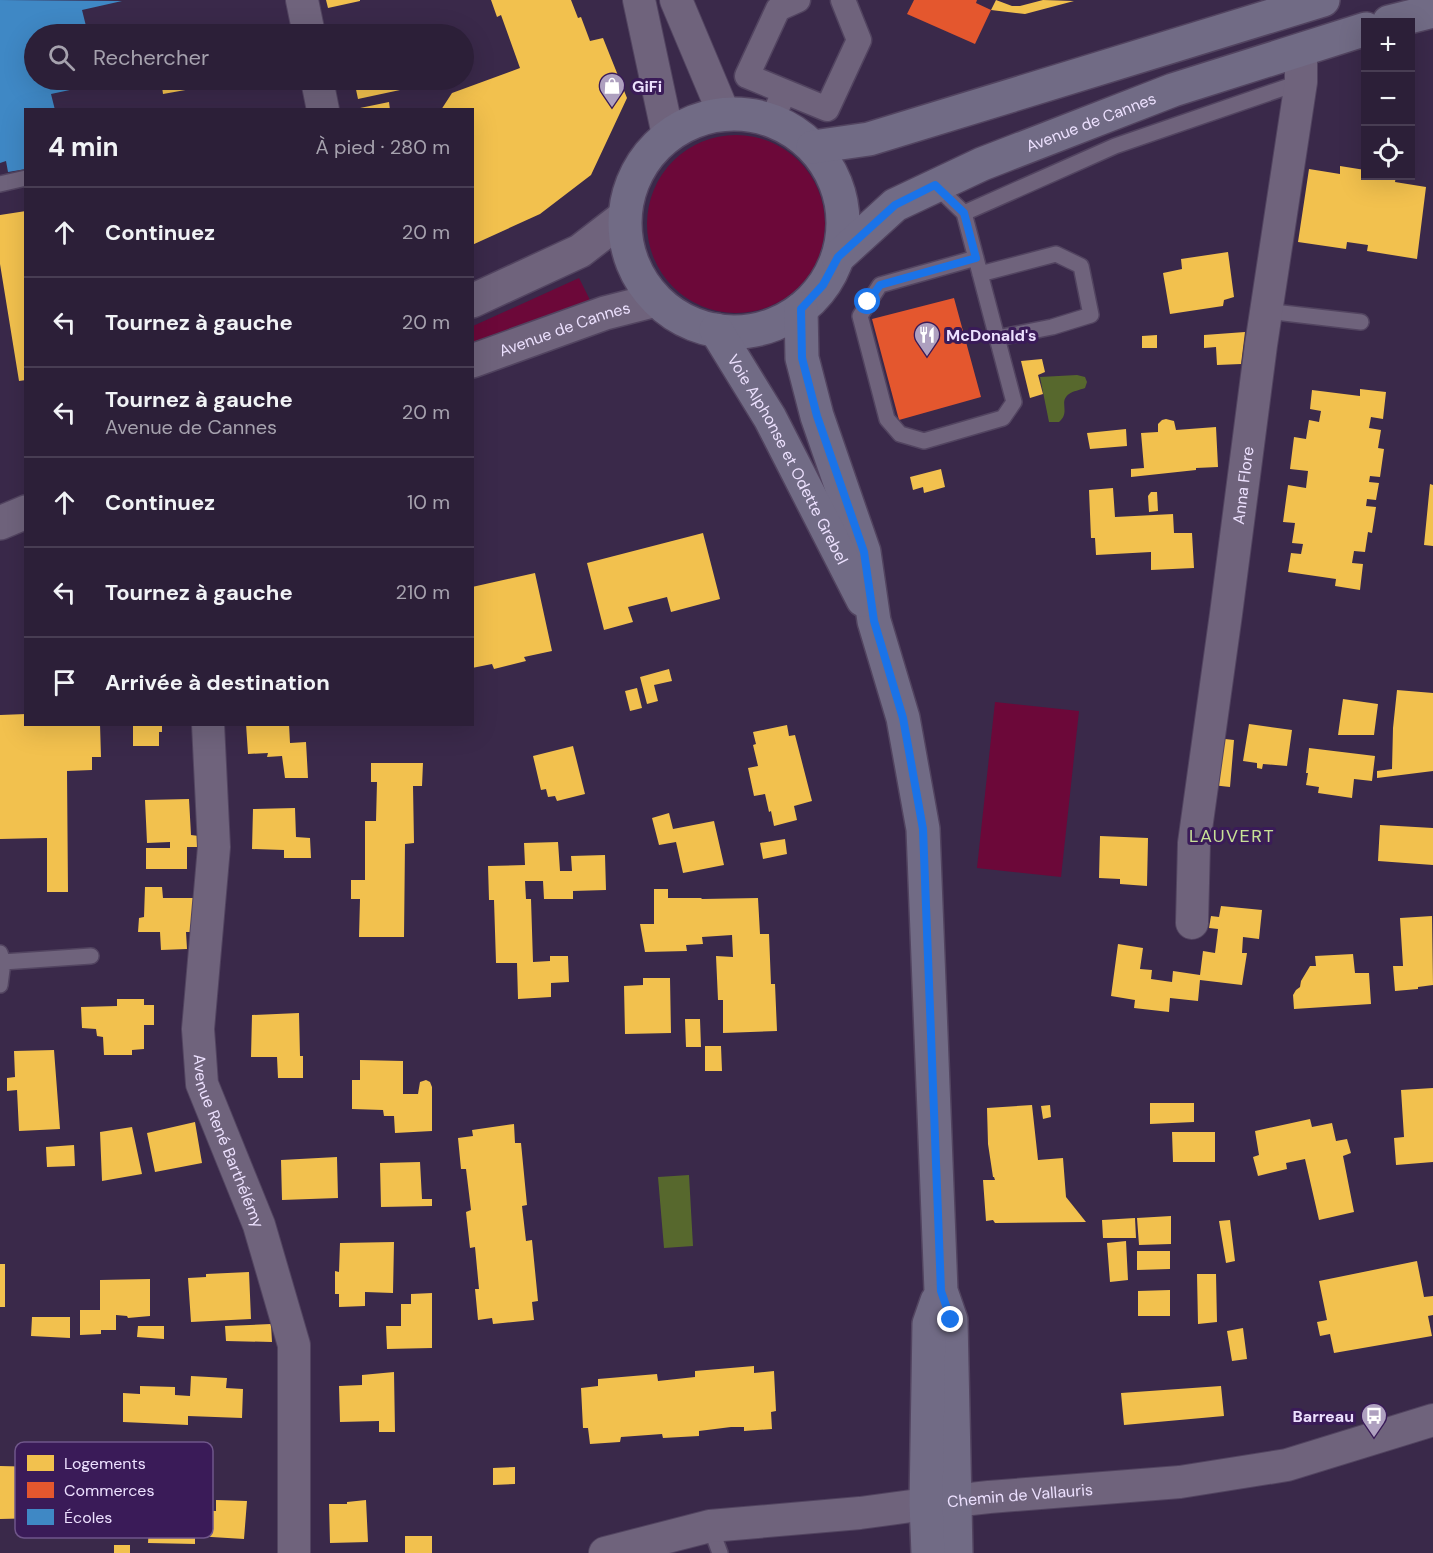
<!DOCTYPE html>
<html lang="fr">
<head>
<meta charset="utf-8">
<style>
	:root { --surface:#2c1f38; --page:#342740; --text:#f1f3f6; --muted:#a6a2ae; --line:#483d53 }
	body { margin:0; font-family:"DM Sans",sans-serif; background:var(--page); color:var(--text) }
	.controls { position:absolute; right:18px; top:18px; display:grid; overflow:hidden; border-radius:0px; box-shadow:0 6px 24px #0002 }
	.controls button { width:54px; height:54px; display:grid; place-items:center; padding:0; border:0; border-bottom:2px solid var(--line); background:var(--surface); color:var(--text); font:30px sans-serif }
	.stop { position:absolute; width:18px; height:18px; margin:-14px; border:4px solid #1a73e8; border-radius:50%; background:#fff }
	.stop.end { background:#1a73e8; border-color:#fff; box-shadow:0 2px 6px #0008 }
	.list { margin:0; padding:0; list-style:none }
	h2 { display:flex; justify-content:space-between; align-items:center; height:78px; margin:0; padding:0 24px; font-size:26px }
	h2 small { font-size:20px; font-weight:400; color:var(--muted) }
	.list li { display:grid; grid-template-columns:39px 1fr auto; gap:18px; align-items:center; box-sizing:border-box; height:90px; padding:0 24px; border-top:2px solid var(--line) }
	.list b { display:block; font-size:22px; white-space:nowrap }
	.list p { margin:0; font-size:20px; white-space:nowrap; color:var(--muted) }
	.list em { font-size:20px; font-style:normal; color:var(--muted) }
	.icon { flex:none; width:33px; height:33px; fill:none; stroke:currentColor; stroke-width:2; stroke-linecap:round; stroke-linejoin:round }
	.map { position:relative; flex:none; width:1433px; height:1553px; overflow:hidden }
	.search { position:absolute; background:var(--surface); box-shadow:0 6px 24px #0002; left:24px; top:24px; width:450px; height:66px; display:flex; align-items:center; gap:15px; box-sizing:border-box; padding:0 21px; border-radius:33px; color:var(--muted); font-size:22px }
	.panel { position:absolute; background:var(--surface); box-shadow:0 6px 24px #0002; left:24px; top:108px; width:450px; height:618px; border-radius:0px }
	.map>svg:first-child { display:block }
	.green { fill:#6c0839 }
	.water { fill:#57682d }
	.homes { fill:#f2c14e }
	.shops { fill:#e4572e }
	.schools { fill:#3f88c5 }
	.lines { fill:none; stroke-linecap:round; stroke-linejoin:round }
	.service-casing { stroke:#524460; stroke-width:18 }
	.pedestrian-casing { stroke:#524460; stroke-width:27 }
	.minor-casing { stroke:#524460; stroke-width:34 }
	.secondary-casing { stroke:#524460; stroke-width:36 }
	.primary-casing { stroke:#524460; stroke-width:36 }
	.service { stroke:#6f637c; stroke-width:15 }
	.pedestrian { stroke:#6f637c; stroke-width:24 }
	.minor { stroke:#6f637c; stroke-width:32 }
	.secondary { stroke:#6f637c; stroke-width:33 }
	.primary { stroke:#716b85; stroke-width:33 }
	.route { stroke:#1a73e8; stroke-width:8 }
	.labels { text-anchor:middle; dominant-baseline:central; stroke-width:6; stroke-linejoin:round; paint-order:stroke }
	.poi-label { font-size:16px; font-weight:bold; fill:#ece0fe; stroke:#3a1b58; text-anchor:start }
	.street-label { font-size:16px; fill:#ece0fe; stroke:#3a1b58 }
	.neighbourhood-label { font-size:18px; letter-spacing:1.5px; fill:#c8e197; stroke:#3a1b58 }
	.key { fill:#3a1b58; stroke:#6f568a; stroke-width:1.5 }
	.key-label { font-size:16px; fill:#ece0fe }
</style>
</head>
<body>
<div class="map">
<svg width="1433" height="1553" viewBox="0 0 1433 1553">
	<rect width="100%" height="100%" fill="#3a294a"/>
	<path class="green" d="M647 224a89 89 0 1 1 178 0a89 89 0 1 1-178 0Z
		M579 278 590 300 473 347V326Z
		M995 702 1079 711 1061 877 977 868Z"/>
	<path class="water" d="M1077 375 1085 377 1087 382 1085 388C1080 390 1073 391 1069 394 1058 402 1071 412 1059 422H1049L1040 377Z
		M689 1175 693 1246 664 1248 658 1177Z"/>
	<path class="homes" d="M326 0H360V1L328 8Z
		M491 0H571L578 18 581 17 590 41 603 38 627 98 591 175 540 214 472 245V110H441L452 93 520 68 501 15 497 17Z
		M996 0 1012 6H1020L1043 0 1074 1 1025 14 991 10Z
		M161 80H207L208 86 163 94Z
		M354 80H398L400 90 358 99Z
		M389 102 390 110H360V108Z
		M1340 166 1365 170V176H1396L1395 182 1426 187 1417 259 1367 251 1368 245 1347 242 1346 249 1298 242 1309 169 1340 174Z
		M26 211V380L19 381 0 264V215Z
		M1228 252 1234 297 1224 300 1223 306 1170 314 1163 273 1182 269 1181 259Z
		M1245 332 1241 364 1217 365 1216 347 1204 348V335Z
		M1157 335V348H1142V336Z
		M1042 359 1045 372 1038 375 1043 394 1030 398 1021 361Z
		M1360 389 1386 392 1383 419 1371 417 1369 428 1381 430 1378 448 1384 449 1380 477 1370 476 1369 482 1379 483 1376 500 1367 499 1366 506 1376 507 1372 533 1368 532 1365 552 1354 551 1352 563 1363 564 1360 590 1335 586 1336 579 1288 572 1291 553 1301 554 1303 544 1292 543 1295 523 1283 522 1288 485 1306 488 1308 471 1290 469 1294 437 1306 439 1309 420 1319 422 1321 411 1310 409 1312 390 1360 396Z
		M1166 419 1174 421 1176 430 1216 427 1218 467 1196 468V470L1131 477V469L1144 468 1141 433 1158 432V424L1162 420Z
		M1126 429 1127 446 1090 449 1087 433Z
		M941 469 945 487 924 493 923 487 913 490 910 477Z
		M1430 484 1433 485V546L1424 545Z
		M1113 488 1115 517 1173 514 1174 533H1192L1194 568 1151 570V552L1096 555 1095 538H1091L1089 490Z
		M1151 492H1157L1158 511 1149 512 1148 496Z
		M703 533 720 599 671 612 667 597 628 607 633 622 604 630 587 563Z
		M535 573 552 651 524 657 526 661 494 669 492 664 472 668V587Z
		M669 669 672 681 654 685 658 701 647 704 640 677Z
		M637 688 642 708 630 711 625 691Z
		M1397 690 1433 693V771L1377 778V771L1392 769 1393 728Z
		M1343 699 1378 704 1374 735H1338Z
		M26 714V724H100L101 757H92V770L67 771 68 892H47V838L0 839V715Z
		M133 724H162V732H159V746H133Z
		M246 724H289L290 743 306 742 308 778H285L282 756 267 757 268 753 248 754Z
		M1249 724 1292 730 1287 766 1263 764 1262 769 1257 768V763L1243 761Z
		M787 725 789 736 795 735 812 801 794 806 797 820 774 826 771 811 769 812 765 794 754 796 748 768 758 766 753 745 756 744 753 732Z
		M1216 738 1234 740 1230 787 1212 785Z
		M573 746 585 794 557 801 555 796 548 797 546 789 541 790 533 756Z
		M1309 748 1375 756 1372 781 1354 779 1352 798 1318 793 1319 787 1306 785 1308 773H1306Z
		M371 763H423L422 786H413L414 843 405 844 404 937H359L360 899H351V880H365V821H376L377 782H371Z
		M189 799 191 835 199 836 198 847H187V869H146V848H170V842L147 843 145 800Z
		M295 808 296 837 310 838 311 858H284V850L252 849 253 809Z
		M669 813 673 829 714 821 724 865 683 873 676 842 659 845 652 818Z
		M1380 825 1433 828V865L1378 861Z
		M1100 836 1148 838 1147 886 1120 884V879L1099 878Z
		M785 839 787 854 763 859 760 843Z
		M558 842 560 871H572L571 856 605 855 606 890 573 891V899H544L543 881H525L526 899H531L533 962 550 961V956H568L569 982 551 983V997L518 999 517 963H496L494 900H489L488 866 525 865 524 843Z
		M145 887H162L163 898H194L190 932H186L187 949 161 950 160 932H138L139 918 144 917Z
		M654 889H668V898H701L702 899 758 898 760 934H769L771 984H775L777 1031 723 1033V1000H718L716 956 733 957 732 935 702 937 703 944 686 945 687 951 645 952 640 924H654Z
		M1221 906 1262 910 1259 939 1243 937 1242 953H1247L1242 985 1200 980 1198 1001 1170 998 1169 1012 1134 1008 1135 1000 1111 996 1118 944 1143 948 1140 969 1152 970 1151 979 1172 982 1173 971 1200 975 1203 951 1215 953 1218 929 1209 928 1211 916 1219 917Z
		M1432 916 1433 985 1418 987V989L1395 991 1393 966H1403L1400 918Z
		M1353 954 1355 973H1369L1371 1004 1294 1009 1293 995 1296 990 1300 987 1301 981 1310 966H1316L1315 956Z
		M643 978H670L671 1033 625 1034 624 986 643 985Z
		M117 999H144V1005H154V1025H144V1049L132 1050V1055H104L103 1037 97 1036 96 1029 82 1028 81 1007 117 1006Z
		M299 1013 300 1056H303V1078H278L277 1057H251L252 1015Z
		M685 1019H700L701 1047H686Z
		M705 1046H721L722 1071H705Z
		M54 1050 60 1129 19 1131 17 1090 7 1091V1078L15 1077 14 1051Z
		M360 1060 403 1061V1094H418L420 1082 426 1080 430 1082 432 1087V1131L395 1133 394 1116H384L383 1110 352 1109V1080H360Z
		M1433 1088V1162L1396 1165 1394 1138 1404 1137 1401 1090Z
		M1150 1103H1194V1122L1150 1124Z
		M1032 1105 1038 1160 1063 1158 1066 1197 1086 1222 995 1223 993 1220 986 1221 983 1180H995L994 1177H993L988 1144 987 1108Z
		M1050 1105 1051 1117 1043 1119 1041 1106Z
		M1310 1119 1312 1127 1332 1123 1336 1141 1347 1139 1351 1153 1343 1156 1354 1212 1319 1220 1305 1159 1286 1163 1287 1169 1258 1176 1253 1157 1259 1155 1255 1131Z
		M195 1122 202 1163 155 1172 147 1133Z
		M514 1124 515 1143H521L527 1205 522 1206 526 1241 532 1240 538 1301 532 1302 534 1320 493 1324 492 1318 478 1320 475 1289H479L475 1247 470 1248 466 1212 471 1210 466 1169H461L458 1138 473 1136 472 1130Z
		M132 1127 142 1174 102 1181 100 1132Z
		M1172 1132H1215V1162H1173Z
		M74 1145 75 1166 47 1167 46 1147Z
		M337 1157 338 1198 282 1200 281 1160Z
		M420 1162 422 1199H432V1206L381 1207 380 1163Z
		M1171 1216V1244L1139 1245 1137 1218Z
		M1135 1218 1136 1238H1103L1102 1220Z
		M1230 1220 1235 1261 1226 1263 1219 1221Z
		M1126 1241 1128 1280 1110 1282 1107 1243Z
		M394 1242 393 1293 365 1292V1306L339 1307V1294H335V1271L339 1272 340 1243Z
		M1137 1251H1170V1269L1137 1270Z
		M1417 1261 1424 1297 1433 1296V1315L1428 1316 1432 1336 1334 1353 1330 1334 1320 1336 1317 1322 1327 1320 1319 1281Z
		M0 1264H5V1307H0Z
		M249 1272 251 1319 191 1322 188 1278 206 1277V1274Z
		M1197 1274H1216L1217 1322 1198 1324Z
		M150 1279V1316L128 1318 127 1316 116 1315V1330H101V1334L80 1335V1310H100V1280Z
		M1170 1290V1316H1138V1291Z
		M432 1293V1348L387 1349 386 1326H401V1304H411V1294Z
		M32 1317H70V1338L31 1336Z
		M271 1324 272 1342 226 1341 225 1326Z
		M138 1326H164V1339L137 1337Z
		M1243 1328 1247 1359 1232 1361 1227 1331Z
		M754 1366V1373L774 1371 776 1411 771 1412 772 1429 744 1431V1427H731L699 1431V1436L663 1438 662 1434 621 1437 620 1442 590 1444 588 1428H583L581 1388 598 1386V1379L657 1374 658 1381 695 1377V1371Z
		M394 1372 395 1432H379V1421L340 1422 339 1386 362 1385V1375Z
		M191 1376 227 1378 226 1388 243 1389 242 1418 188 1416V1425L123 1422V1393L140 1394V1386L175 1387V1395L190 1396Z
		M1221 1386 1224 1416 1124 1425 1121 1393Z
		M0 1466 41 1467V1518L0 1519Z
		M515 1467V1484L493 1485V1468Z
		M216 1500 247 1501 244 1539 195 1536V1544L148 1543 150 1508 216 1511Z
		M366 1500 368 1542 330 1543 329 1504H347V1502Z
		M405 1536H432V1553H405Z
		M114 1545H130V1553H114Z"/>
	<path class="shops" d="M914 0H977L976 3 991 10 975 44 907 14Z
		M954 298 981 397 899 420 872 319Z"/>
	<path class="schools" d="M0 0 122 1 82 10 88 34H34V80H97L98 84 51 94 55 110H26V169L8 172 6 161 0 163Z"/>
	<g class="lines">
		<defs>
			<path id="service" d="M0 184 26 178
				M935 185 964 213 1014 402 1003 418 924 441 900 434 887 419 860 316 880 285 976 258
				M964 213 1115 146 1301 82
				M980 274 1056 254 1081 266 1091 315 1052 327 997 338
				M1266 311 1361 322
				M0 953 3 962 0 985
				M3 962 91 956
				M710 1526 720 1553"/>
			<path id="pedestrian" d="M798 0 778 9 747 76 827 109 859 40 843 0
				M772 120 784 92"/>
			<g id="minor">
				<path d="M302 0 309 34"/>
				<path d="M639 0 668 135"/>
				<path d="M676 0 724 114"/>
				<path d="M317 80 323 110"/>
				<path id="s1" d="M208 724 214 847 198 1029 202 1084 259 1225 294 1345V1553"/>
				<path id="s2" d="M1192 923 1194 843 1226 614 1261 345 1301 82V50"/>
				<path id="s3" d="M605 1553 710 1526 860 1513 926 1504 989 1497 1180 1482 1287 1465 1433 1420"/>
			</g>
			<g id="secondary">
				<path d="M472 301 580 251 624 217"/>
				<path id="s4" d="M472 361 605 313 656 300"/>
				<path d="M0 523 26 512"/>
			</g>
			<g id="primary">
				<path d="M1389 22 1433 11"/>
				<circle cx="734" cy="223" r="109"/>
				<path d="M813 147 869 139 1323 0"/>
				<path id="s5" d="M838 257 895 205 982 164 1173 90 1366 29"/>
				<path d="M801 309 802 358 817 416 864 552 874 621 903 718 923 829 941 1291 951 1320 956 1553"/>
				<path id="s6" d="M716 330 770 418 863 600"/>
				<path d="M928 1553 926 1504 929 1324 937 1301"/>
			</g>
		</defs>
		<use href="#service" class="service-casing"/>
		<use href="#pedestrian" class="pedestrian-casing"/>
		<use href="#minor" class="minor-casing"/>
		<use href="#secondary" class="secondary-casing"/>
		<use href="#primary" class="primary-casing"/>
		<use href="#service" class="service"/>
		<use href="#pedestrian" class="pedestrian"/>
		<use href="#minor" class="minor"/>
		<use href="#secondary" class="secondary"/>
		<use href="#primary" class="primary"/>
	</g>
	<g class="lines">
		<path class="route" d="M868 302 880 285 976 258 964 213 935 185 895 205 838 257 823 285 801 309 802 358 817 416 864 552 874 621 903 718 923 829 941 1291 951 1320"/>
	</g>
	<defs>
		<symbol id="shop-pin" viewBox="-11 -11 22 30"><path d="M0 17L-7.5 6A9.5 9.5 0 1 1 7.5 6Z" fill="#aea0bf" stroke="#3a1b58"/><path d="M-5-2.5h2.3a2.7 3.5 0 0 1 5.4 0H5L5.5 6h-11ZM-1.5-2.5h3a1.5 2.3 0 0 0-3 0Z" fill="#fff"/></symbol>
		<symbol id="restaurant-pin" viewBox="-11 -11 22 30"><path d="M0 17L-7.5 6A9.5 9.5 0 1 1 7.5 6Z" fill="#aea0bf" stroke="#3a1b58"/><path d="M-5-6h1v4h1v-4h1v4h1v-4h1v5L-1.5 .5V6h-2V.5L-5-1ZM5-6V6H3V1.5H1.5Q1.5-4 5-6Z" fill="#fff"/></symbol>
		<symbol id="bus-pin" viewBox="-11 -11 22 30"><path d="M0 17L-7.5 6A9.5 9.5 0 1 1 7.5 6Z" fill="#aea0bf" stroke="#3a1b58"/><path d="M-5-6H5V4H4V6H2V4H-2V6H-4V4H-5ZM-3.5-4V0h7V-4ZM-3.5 1.2v1.5H-2V1.2ZM2 1.2v1.5H3.5V1.2Z" fill="#fff"/></symbol>
	</defs>
	<g fill-rule="evenodd">
		<use href="#shop-pin" x="597" y="71" width="30" height="40"/>
		<use href="#restaurant-pin" x="912" y="320" width="30" height="40"/>
		<use href="#bus-pin" x="1359" y="1401" width="30" height="40"/>
	</g>
	<g class="labels">
		<g class="poi-label">
			<text x="632" y="86">GiFi</text>
			<text x="946" y="335">McDonald's</text>
			<text x="1354" y="1416" text-anchor="end">Barreau</text>
		</g>
		<g class="street-label">
			<text stroke="none"><textPath href="#s5" startOffset="290">Avenue de Cannes</textPath></text>
			<text stroke="none"><textPath href="#s4" startOffset="98">Avenue de Cannes</textPath></text>
			<text stroke="none"><textPath href="#s6" startOffset="148">Voie Alphonse et Odette Grebel</textPath></text>
			<text stroke="none"><textPath href="#s2" startOffset="441">Anna Flore</textPath></text>
			<text stroke="none"><textPath href="#s1" startOffset="423">Avenue René Barthélémy</textPath></text>
			<text stroke="none"><textPath href="#s3" startOffset="420">Chemin de Vallauris</textPath></text>
		</g>
		<g class="neighbourhood-label">
			<text x="1232" y="836">LAUVERT</text>
		</g>
	</g>
	<rect x="15" y="1442" width="198" height="96" rx="9" class="key"/>
	<rect x="27" y="1455" width="27" height="16" fill="#f2c14e"/>
	<rect x="27" y="1482" width="27" height="16" fill="#e4572e"/>
	<rect x="27" y="1509" width="27" height="16" fill="#3f88c5"/>
	<g class="key-label">
		<text x="64" y="1469">Logements</text>
		<text x="64" y="1496">Commerces</text>
		<text x="64" y="1523">Écoles</text>
	</g>
</svg>
<div class="controls">
<button>+</button>
<button>−</button>
<button><svg class="icon" aria-label="locate" viewBox="0 0 24 24"><circle cx="12" cy="12" r="6"/><path d="M12 2v4M12 18v4M2 12h4M18 12h4"/></svg></button>
</div>
<div class="stop" style="left:868px;top:302px"></div>
<div class="stop end" style="left:951px;top:1320px"></div>
<div class="search"><svg class="icon" aria-label="search" viewBox="0 0 24 24"><circle cx="10" cy="10" r="6"/><path d="M15 15l6 6"/></svg>Rechercher</div>
<section class="panel">
<h2>4 min<small>À pied · 280 m</small></h2>
<ul class="list">
<li><svg class="icon" aria-label="ahead" viewBox="0 0 24 24"><path d="M12 20V5M6 11l6-6 6 6"/></svg><div><b>Continuez</b></div><em>20 m</em></li>
<li><svg class="icon" aria-label="left" viewBox="0 0 24 24"><path d="M17 20v-9H6M10 6l-5 5 5 5"/></svg><div><b>Tournez à gauche</b></div><em>20 m</em></li>
<li><svg class="icon" aria-label="left" viewBox="0 0 24 24"><path d="M17 20v-9H6M10 6l-5 5 5 5"/></svg><div><b>Tournez à gauche</b><p>Avenue de Cannes</p></div><em>20 m</em></li>
<li><svg class="icon" aria-label="ahead" viewBox="0 0 24 24"><path d="M12 20V5M6 11l6-6 6 6"/></svg><div><b>Continuez</b></div><em>10 m</em></li>
<li><svg class="icon" aria-label="left" viewBox="0 0 24 24"><path d="M17 20v-9H6M10 6l-5 5 5 5"/></svg><div><b>Tournez à gauche</b></div><em>210 m</em></li>
<li><svg class="icon" aria-label="arrive" viewBox="0 0 24 24"><path d="M6 21V4h12l-3 4 3 4H6"/></svg><div><b>Arrivée à destination</b></div></li>
</ul>
</section>
</div>
</body>
</html>
